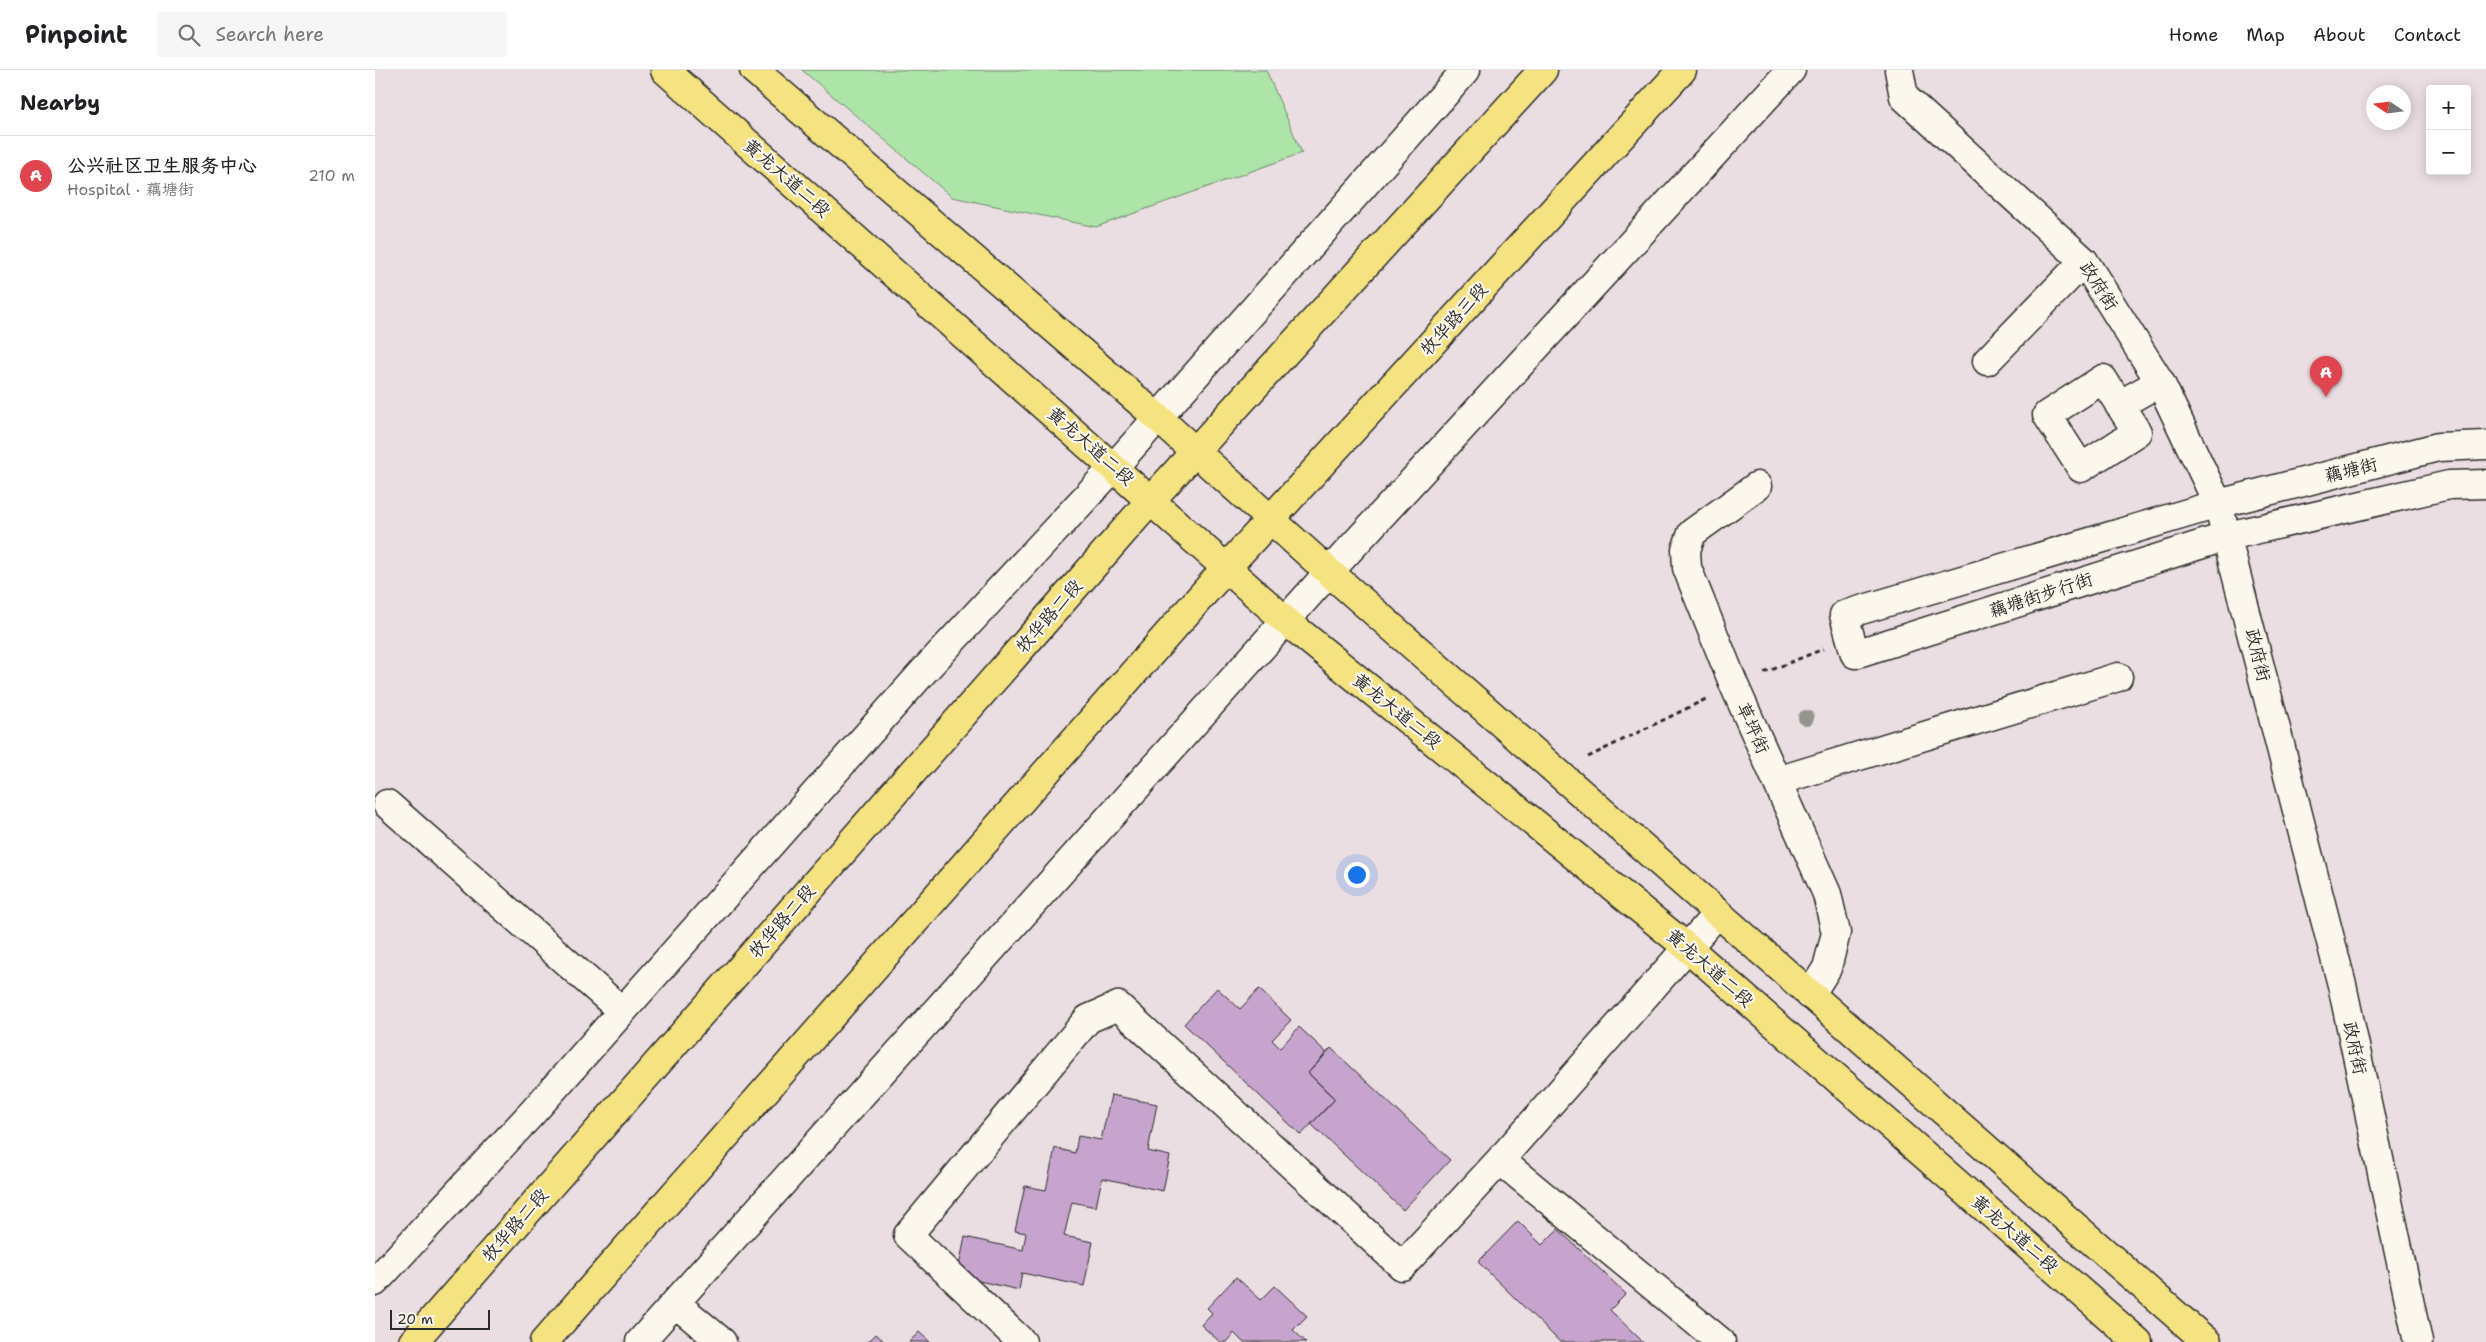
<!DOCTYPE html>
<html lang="en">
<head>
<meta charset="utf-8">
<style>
	:root { --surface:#fff; --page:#f6f6f6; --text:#202124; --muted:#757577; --line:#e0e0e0; --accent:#0b8043 }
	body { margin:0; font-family:"Shantell Sans","LXGW WenKai TC",sans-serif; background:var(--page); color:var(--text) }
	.controls { position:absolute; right:15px; top:15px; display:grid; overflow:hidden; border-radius:5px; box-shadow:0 2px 12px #0003 }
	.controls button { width:45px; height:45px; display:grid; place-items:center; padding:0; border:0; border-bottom:1px solid var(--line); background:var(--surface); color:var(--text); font:25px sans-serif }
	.compass { position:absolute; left:1991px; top:15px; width:45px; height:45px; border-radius:50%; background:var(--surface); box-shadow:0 2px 12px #0003; rotate:283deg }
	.scale { position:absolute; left:15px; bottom:12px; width:100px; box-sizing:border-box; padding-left:5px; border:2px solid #2b2b2b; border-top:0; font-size:14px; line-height:18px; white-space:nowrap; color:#2b2b2b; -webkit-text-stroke:4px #fbf7ec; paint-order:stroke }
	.you { position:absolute; left:981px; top:804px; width:18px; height:18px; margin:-12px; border:4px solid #fff; border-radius:50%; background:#1a73e8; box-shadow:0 0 0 8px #1a73e833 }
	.badge { display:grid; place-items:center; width:32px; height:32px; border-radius:50%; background:var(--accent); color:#fff; font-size:16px; font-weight:700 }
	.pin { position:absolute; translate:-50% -41px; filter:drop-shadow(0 1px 2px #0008) }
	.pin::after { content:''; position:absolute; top:26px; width:18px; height:15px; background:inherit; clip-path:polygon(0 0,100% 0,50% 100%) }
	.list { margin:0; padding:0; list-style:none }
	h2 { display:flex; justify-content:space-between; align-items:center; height:65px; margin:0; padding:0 20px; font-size:21px }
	h2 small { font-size:16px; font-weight:400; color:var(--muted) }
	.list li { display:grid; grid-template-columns:32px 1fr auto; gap:15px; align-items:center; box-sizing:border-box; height:80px; padding:0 20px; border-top:1px solid var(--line) }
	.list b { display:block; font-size:19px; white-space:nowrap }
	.list p { margin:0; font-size:16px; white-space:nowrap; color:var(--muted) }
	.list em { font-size:16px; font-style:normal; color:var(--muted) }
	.icon { flex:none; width:28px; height:28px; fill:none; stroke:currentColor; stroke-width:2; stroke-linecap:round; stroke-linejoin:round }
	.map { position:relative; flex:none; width:2111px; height:1272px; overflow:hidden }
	header { display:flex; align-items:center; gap:30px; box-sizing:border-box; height:70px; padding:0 25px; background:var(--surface); border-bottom:1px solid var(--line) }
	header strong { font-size:24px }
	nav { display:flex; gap:28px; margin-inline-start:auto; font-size:18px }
	.search { width:350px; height:45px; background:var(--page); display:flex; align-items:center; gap:12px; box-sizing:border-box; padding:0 18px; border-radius:5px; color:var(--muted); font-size:19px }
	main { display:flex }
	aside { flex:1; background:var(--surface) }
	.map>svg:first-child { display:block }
	.green { fill:#ade5a8; stroke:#6c886a }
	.building { fill:#c6a4ce; stroke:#2b2b2b }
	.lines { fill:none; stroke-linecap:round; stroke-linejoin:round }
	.minor-casing { stroke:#2b2b2b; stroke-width:31 }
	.major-casing { stroke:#2b2b2b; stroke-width:31 }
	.highway-casing { stroke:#2b2b2b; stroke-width:31 }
	.path { stroke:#2b2b2b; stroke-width:3; stroke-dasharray:5 4; stroke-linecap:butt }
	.minor { stroke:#fbf7ec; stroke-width:28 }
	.major { stroke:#f5e382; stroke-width:28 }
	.highway { stroke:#f5e382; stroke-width:28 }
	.tree { fill:#94958f }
	.labels { text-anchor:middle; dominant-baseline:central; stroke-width:4.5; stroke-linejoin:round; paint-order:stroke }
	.street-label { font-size:18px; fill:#2b2b2b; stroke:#fbf7ec }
</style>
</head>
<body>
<header>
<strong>Pinpoint</strong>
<div class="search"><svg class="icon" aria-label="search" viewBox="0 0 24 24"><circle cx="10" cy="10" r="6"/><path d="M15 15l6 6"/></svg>Search here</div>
<nav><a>Home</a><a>Map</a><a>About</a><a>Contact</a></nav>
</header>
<main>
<aside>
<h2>Nearby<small></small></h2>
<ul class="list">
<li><span class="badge" style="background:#e0444e">A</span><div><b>公兴社区卫生服务中心</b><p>Hospital · 藕塘街</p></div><em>210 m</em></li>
</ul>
</aside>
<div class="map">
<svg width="2111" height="1272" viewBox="0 0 2111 1272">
	<rect width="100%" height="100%" fill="#ebdee3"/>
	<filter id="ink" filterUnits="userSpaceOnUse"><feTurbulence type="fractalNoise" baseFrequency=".02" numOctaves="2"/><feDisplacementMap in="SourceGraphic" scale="10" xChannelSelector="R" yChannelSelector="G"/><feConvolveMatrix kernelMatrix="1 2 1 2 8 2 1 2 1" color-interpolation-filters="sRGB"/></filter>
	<g filter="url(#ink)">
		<path class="green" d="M427 0H891L927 83 721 157 577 127Z"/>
		<path class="building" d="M842 918 865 939 884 919 916 950 897 970 905 978 924 957 952 983 933 1003 960 1029 926 1065 809 954Z
			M956 978 1075 1090 1028 1140 936 1054 960 1029 933 1003Z
			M736 1025 782 1034 773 1081 795 1086 788 1121 727 1108 721 1137 697 1132 689 1166 718 1172 709 1216 647 1203 644 1220 582 1206 590 1167 648 1180 651 1163 640 1161 650 1116 671 1120 680 1078 700 1083 703 1066 726 1070Z
			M1143 1151 1167 1175 1183 1159 1251 1224 1235 1240 1268 1272H1185L1103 1192Z
			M861 1207 886 1230 900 1216 932 1246 918 1260 931 1272H868L859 1263 851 1272H845L826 1255 837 1243 832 1238Z
			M544 1262 555 1272H534Z
			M501 1264 510 1272H493Z"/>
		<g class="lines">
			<defs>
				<path id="minor" d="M1524 0 1529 27 1709 191 1785 312 1843 434 1967 915 2043 1272
					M1612 291 1709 191
					M1728 309 1762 362 1706 398 1672 345Z
					M1744 335 1785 312
					M2111 375 2063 377 1843 434 1469 545 1480 584 1853 466 2074 415 2111 414
					M1382 416 1317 463 1311 480 1312 498 1359 615 1452 824 1461 863 1452 898 1435 925
					M1402 711 1743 607
					M12 734 247 941
					M1125 1090 1342 844
					M0 1212 158 1042 548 602 739 397 1091 0
					M300 1233 347 1272
					M265 1272 954 502 1416 0
					M647 1272 533 1165 713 949 743 936 1027 1196 1125 1090 1346 1272"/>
				<path id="major" d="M290 0 911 551 1313 878 1763 1272
					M379 0 782 347 954 502 1832 1272"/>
				<path id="highway" d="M38 1272 776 430 1168 0
					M169 1272 851 498 1307 0"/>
			</defs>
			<use href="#minor" class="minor-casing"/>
			<use href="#major" class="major-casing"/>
			<use href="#highway" class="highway-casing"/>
			<path class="path" d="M1389 603 1448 579
				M1213 687 1331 629"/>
			<use href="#minor" class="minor"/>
			<use href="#major" class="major"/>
			<use href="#highway" class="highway"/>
		</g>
		<circle class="tree" cx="1431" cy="648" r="8"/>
	</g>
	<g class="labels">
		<g class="street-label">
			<text transform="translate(412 108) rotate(41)">黄龙大道二段</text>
			<text transform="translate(1724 216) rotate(57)">政府街</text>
			<text transform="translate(1079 249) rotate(-48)">牧华路三段</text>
			<text transform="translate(716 376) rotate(41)">黄龙大道二段</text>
			<text transform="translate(1976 400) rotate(-14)">藕塘街</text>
			<text transform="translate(1666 525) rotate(-18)">藕塘街步行街</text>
			<text transform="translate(674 546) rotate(-49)">牧华路二段</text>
			<text transform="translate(1883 585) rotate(76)">政府街</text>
			<text transform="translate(1022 641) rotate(39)">黄龙大道二段</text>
			<text transform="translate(1378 658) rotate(66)">草坪街</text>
			<text transform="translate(407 851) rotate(-49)">牧华路二段</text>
			<text transform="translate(1335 898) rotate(41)">黄龙大道二段</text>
			<text transform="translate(1980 978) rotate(78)">政府街</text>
			<text transform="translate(140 1155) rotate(-49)">牧华路二段</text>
			<text transform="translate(1640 1164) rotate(41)">黄龙大道二段</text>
		</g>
	</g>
</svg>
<div class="controls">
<button>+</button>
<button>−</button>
</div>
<svg class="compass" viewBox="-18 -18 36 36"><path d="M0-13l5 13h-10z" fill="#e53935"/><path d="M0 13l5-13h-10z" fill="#757577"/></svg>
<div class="scale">20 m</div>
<div class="you"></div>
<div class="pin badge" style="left:1951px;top:327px;background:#e0444e">A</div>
</div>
</main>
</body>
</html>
